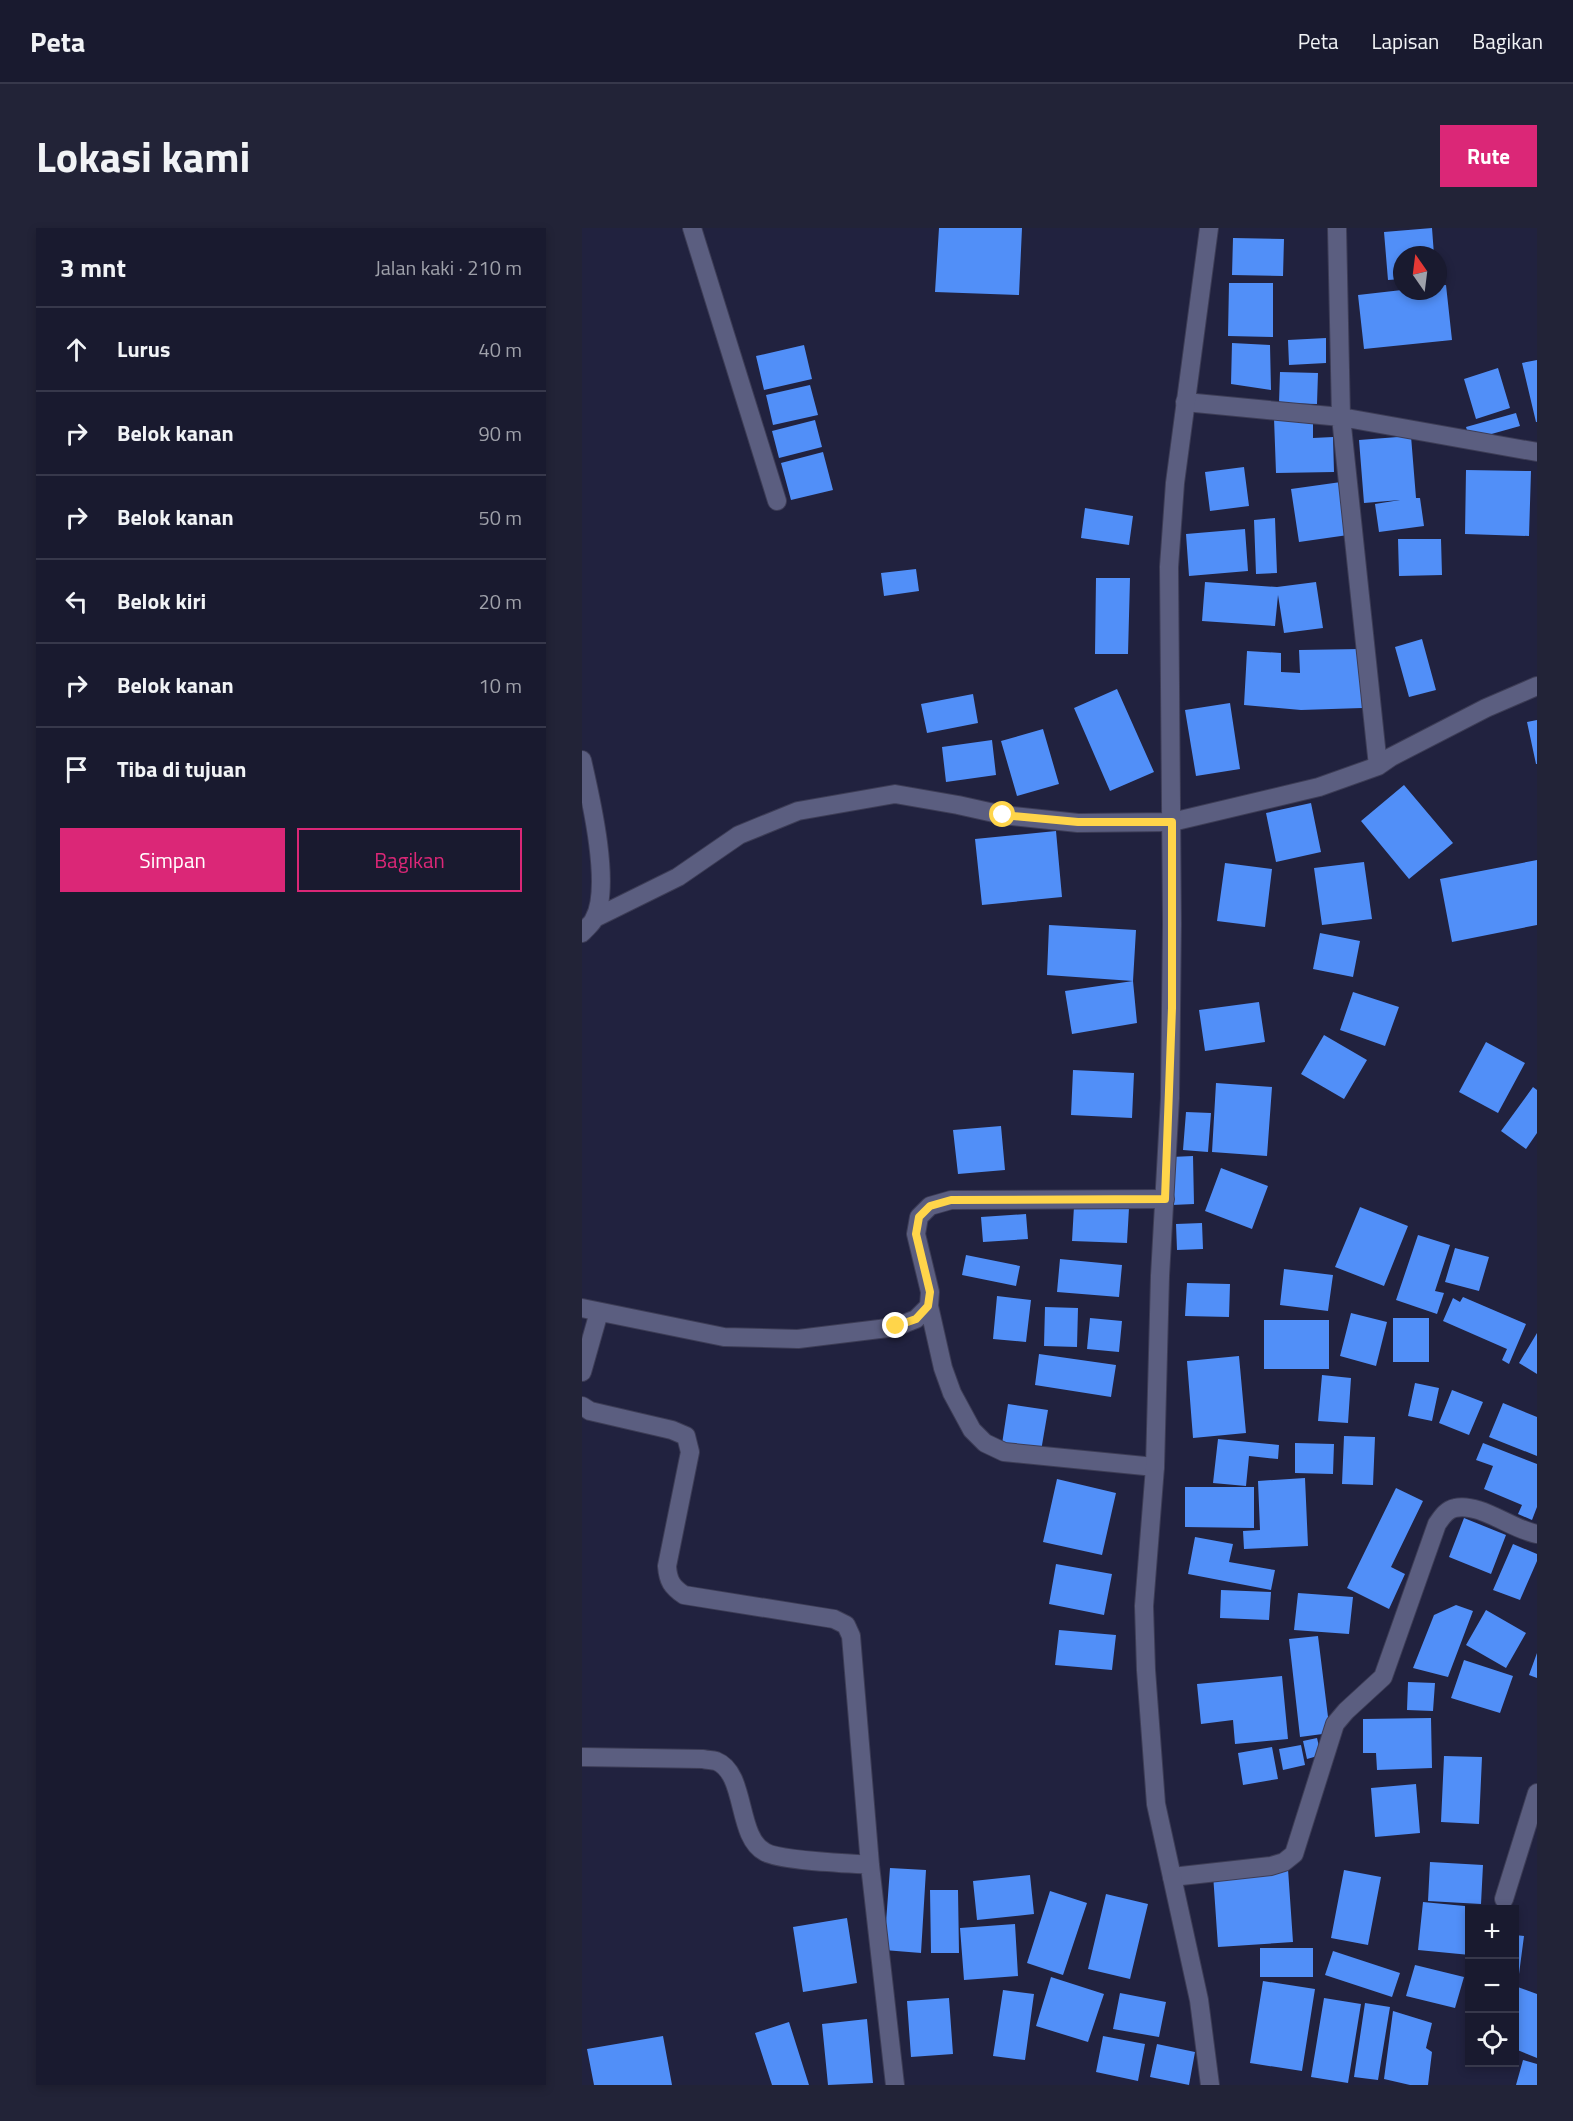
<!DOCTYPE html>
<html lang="id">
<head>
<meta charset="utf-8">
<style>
	:root { --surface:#191a2f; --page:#222337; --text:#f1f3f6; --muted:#9fa1aa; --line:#37384b; --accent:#db2777 }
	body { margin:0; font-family:"Titillium Web",sans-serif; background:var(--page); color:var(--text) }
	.controls { position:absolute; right:18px; bottom:18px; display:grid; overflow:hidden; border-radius:0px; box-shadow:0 3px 9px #0003 }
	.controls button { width:54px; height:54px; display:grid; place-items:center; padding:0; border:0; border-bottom:2px solid var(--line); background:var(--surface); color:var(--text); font:30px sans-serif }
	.compass { position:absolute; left:811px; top:18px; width:54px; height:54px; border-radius:50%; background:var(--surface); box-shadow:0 3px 9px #0003; rotate:346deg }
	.stop { position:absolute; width:18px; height:18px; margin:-14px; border:4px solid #ffd54a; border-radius:50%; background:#fff }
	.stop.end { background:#ffd54a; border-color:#fff; box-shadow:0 2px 6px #0008 }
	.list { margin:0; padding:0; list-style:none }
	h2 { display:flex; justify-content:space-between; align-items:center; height:78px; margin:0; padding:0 24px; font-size:26px }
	h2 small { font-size:20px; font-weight:400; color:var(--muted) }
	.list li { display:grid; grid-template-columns:39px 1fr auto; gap:18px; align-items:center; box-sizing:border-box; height:84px; padding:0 24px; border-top:2px solid var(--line) }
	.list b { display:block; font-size:22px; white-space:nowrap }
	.list em { font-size:20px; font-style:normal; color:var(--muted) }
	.actions { display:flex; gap:12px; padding:18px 24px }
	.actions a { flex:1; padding:14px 0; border:2px solid var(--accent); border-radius:0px; text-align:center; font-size:21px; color:var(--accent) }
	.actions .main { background:var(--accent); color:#fff }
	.icon { flex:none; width:33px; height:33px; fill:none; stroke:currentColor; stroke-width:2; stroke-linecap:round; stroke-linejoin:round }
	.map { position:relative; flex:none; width:955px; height:1857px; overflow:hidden; border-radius:0px }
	header { display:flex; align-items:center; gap:36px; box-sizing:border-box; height:84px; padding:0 30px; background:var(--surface); border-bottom:2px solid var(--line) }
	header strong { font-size:28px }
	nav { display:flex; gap:33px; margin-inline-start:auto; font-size:21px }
	.intro { display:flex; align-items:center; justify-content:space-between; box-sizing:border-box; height:144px; padding:0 36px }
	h1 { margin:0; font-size:42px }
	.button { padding:15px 27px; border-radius:0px; background:var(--accent); color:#fff; font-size:21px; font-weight:700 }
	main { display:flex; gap:36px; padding:0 36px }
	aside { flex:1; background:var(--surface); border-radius:0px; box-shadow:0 3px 9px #0003 }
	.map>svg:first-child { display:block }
	.building { fill:#518ff8 }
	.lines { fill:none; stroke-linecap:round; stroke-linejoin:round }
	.street-casing { stroke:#3d3d56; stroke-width:20 }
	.secondary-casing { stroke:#3d3d56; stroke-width:20 }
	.street { stroke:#5b5e80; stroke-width:18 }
	.secondary { stroke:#5b5e80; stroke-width:18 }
	.route { stroke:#ffd54a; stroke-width:8 }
</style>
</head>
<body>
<header>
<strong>Peta</strong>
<nav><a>Peta</a><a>Lapisan</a><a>Bagikan</a></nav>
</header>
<div class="intro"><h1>Lokasi kami</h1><a class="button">Rute</a></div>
<main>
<aside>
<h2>3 mnt<small>Jalan kaki · 210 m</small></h2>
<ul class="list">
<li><svg class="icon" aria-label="ahead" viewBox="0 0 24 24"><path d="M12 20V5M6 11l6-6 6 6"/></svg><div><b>Lurus</b></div><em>40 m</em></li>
<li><svg class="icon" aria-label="right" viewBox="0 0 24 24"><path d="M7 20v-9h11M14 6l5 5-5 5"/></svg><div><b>Belok kanan</b></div><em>90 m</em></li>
<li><svg class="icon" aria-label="right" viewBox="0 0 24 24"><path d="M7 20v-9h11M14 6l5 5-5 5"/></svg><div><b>Belok kanan</b></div><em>50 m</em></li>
<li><svg class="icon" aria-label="left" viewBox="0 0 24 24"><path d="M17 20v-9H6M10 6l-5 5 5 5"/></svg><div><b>Belok kiri</b></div><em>20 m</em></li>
<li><svg class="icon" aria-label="right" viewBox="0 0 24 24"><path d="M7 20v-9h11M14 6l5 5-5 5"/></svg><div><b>Belok kanan</b></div><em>10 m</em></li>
<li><svg class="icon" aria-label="arrive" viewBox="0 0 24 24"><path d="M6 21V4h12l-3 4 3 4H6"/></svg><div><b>Tiba di tujuan</b></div></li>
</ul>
<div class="actions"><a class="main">Simpan</a><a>Bagikan</a></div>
</aside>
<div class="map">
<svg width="955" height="1857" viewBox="0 0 955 1857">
	<rect width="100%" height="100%" fill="#21223f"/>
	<path class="building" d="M357 0H440L437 67 353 64Z
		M850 0 852 27H820V51L806 52 802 4Z
		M651 10 702 11 701 48 650 47Z
		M647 55H691V109L646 108Z
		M864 57 870 112 782 121 776 67 820 62 856 63V58Z
		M744 110V135L707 137 706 112Z
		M650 115 688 117 689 162 649 156Z
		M222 117 230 151 182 162 174 128Z
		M955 132V194H954L940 135Z
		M916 140 928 180 894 191 882 151Z
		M698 144 736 145 735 176 697 175Z
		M228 157 236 187 191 197 184 167Z
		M934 185 938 198 888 212 884 199Z
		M731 188V210L751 209 752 244 694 245 692 190Z
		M233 192 240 219 197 230 190 203Z
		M829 208 834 270H838L842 298 797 304 793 276 818 272 782 275 777 212Z
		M241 224 251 262 209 272 199 235Z
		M662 239 667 278 628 283 623 244Z
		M884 242 949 243 947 308 883 306Z
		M759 254 766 307 717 314 709 261Z
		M503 280 551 288 547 317 499 310Z
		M693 290 695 345 674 346 672 292Z
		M663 301 666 343 607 348 604 306Z
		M816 311H859L860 347 817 348Z
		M334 341 337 363 302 368 299 345Z
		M514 350H548L546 426H513Z
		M623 354 695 359 734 354 741 400 702 405 696 367 693 398 620 393Z
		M840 411 854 462 827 469 813 419Z
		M779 421 780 480 719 482 662 477 665 423 699 425V444L718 445 717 422Z
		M535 461 572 544 528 563 492 480Z
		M391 466 396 495 345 505 339 476Z
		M648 475 658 541 614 548 603 482Z
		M955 492V536H954L945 494Z
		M461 501 477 556 435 568 419 513Z
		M410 512 414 547 364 554 360 519Z
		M822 557 871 615 827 651 779 593Z
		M729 575 739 624 694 634 684 585Z
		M474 603 480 669 400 677 393 611Z
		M955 632V697L870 714 858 651Z
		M782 634 790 691 740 697 732 640Z
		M643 635 690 641 683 699 635 693Z
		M467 697 554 702 551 753 555 795 490 806 483 763 551 753 465 747Z
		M738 705 778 713 771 749 731 741Z
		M771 764 817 779 803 818 758 802Z
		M677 774 683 814 623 823 617 782Z
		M742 807 785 832 762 871 719 846Z
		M904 814 943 835 916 885 877 864Z
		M491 842 552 845 550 890 489 887Z
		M634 855 690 859 685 928 630 924Z
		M951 859 955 862V905L944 921 919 903Z
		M604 884 629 885 626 924 601 922Z
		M419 898 423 942 376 946 371 902Z
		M611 928 612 976 590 977 589 929Z
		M639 940 686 958 670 1001 623 983Z
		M492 978 547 980 545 1015 490 1013Z
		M778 979 826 998 802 1058 753 1039Z
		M444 986 446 1011 401 1014 399 989Z
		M620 995 621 1021 595 1022 594 996Z
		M836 1007 868 1017 853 1063 862 1065 855 1086 814 1072Z
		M873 1020 907 1029 897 1063 863 1054Z
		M384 1027 438 1038 434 1058 380 1047Z
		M478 1031 540 1037 537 1069 475 1064Z
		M702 1041 751 1047 746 1083 698 1077Z
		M605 1055 648 1056 647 1089 603 1088Z
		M415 1068 449 1072 444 1114 411 1111Z
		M881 1069 944 1096 927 1136 920 1132 925 1121 861 1093 871 1070 878 1074Z
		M463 1079 496 1080 495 1119 462 1118Z
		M769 1085 805 1094 794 1138 758 1128Z
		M508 1090 540 1093 537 1124 505 1121Z
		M811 1090H847V1134H811Z
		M682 1092H747V1141H682Z
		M955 1105V1146L937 1135Z
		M457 1126 534 1137 529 1169 453 1157Z
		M657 1128 664 1205 611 1210 605 1133Z
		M740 1147 769 1150 766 1195 736 1193Z
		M833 1155 857 1160 850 1193 826 1188Z
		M870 1162 901 1174 887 1207 857 1195Z
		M921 1175 955 1189V1228L907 1209Z
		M426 1176 466 1182 459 1223 420 1216Z
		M762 1208 793 1209 791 1257 760 1256Z
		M636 1211 697 1217 696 1231 667 1228 664 1258 631 1255Z
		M713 1215 752 1216 751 1246 713 1245Z
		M901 1215 955 1236V1279L950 1292 936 1286 940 1277 902 1261 911 1238 894 1232Z
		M723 1250 726 1318 662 1321 661 1303 678 1302 676 1253Z
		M475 1251 534 1265 520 1327 461 1314Z
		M603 1259H672V1300L603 1299Z
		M814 1260 841 1273 809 1339 823 1346 807 1381 765 1360Z
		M882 1290 924 1307 909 1346 867 1329Z
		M613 1309 651 1316 647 1334 693 1342 689 1362 606 1346Z
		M931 1316 955 1326V1333L938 1372 911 1362Z
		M474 1336 530 1346 522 1387 467 1376Z
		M639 1362 689 1364 687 1392 638 1390Z
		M716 1365 771 1369 767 1406 712 1402Z
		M874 1377 891 1383 866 1449 831 1440 852 1387Z
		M904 1382 944 1405 924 1440 884 1417Z
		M477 1402 534 1407 530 1442 473 1437Z
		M736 1408 748 1505 718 1509 707 1411Z
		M955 1425V1450L947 1447Z
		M882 1432 931 1448 918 1485 869 1470Z
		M700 1448 706 1511 653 1516 651 1492 619 1496 615 1456Z
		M826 1454 853 1455 851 1483 825 1482Z
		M849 1490 850 1540 795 1542 794 1525H781V1491Z
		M735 1510 739 1527 725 1531 721 1513Z
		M719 1517 723 1537 701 1542 697 1521Z
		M690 1519 696 1551 661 1557 656 1525Z
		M862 1528 900 1529 897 1596 859 1594Z
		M834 1556 838 1605 793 1609 789 1560Z
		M848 1634 901 1637 899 1676 846 1673Z
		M308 1640 344 1642 339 1725 302 1722Z
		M706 1641 711 1714 636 1719 631 1646Z
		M762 1642 799 1649 786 1717 749 1710Z
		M448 1647 452 1686 395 1692 391 1653Z
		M348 1662H376L377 1725H349Z
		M468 1663 505 1675 481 1747 445 1735Z
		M524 1666 566 1676 548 1751 506 1741Z
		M841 1674 893 1679V1682H888V1727L836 1722Z
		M265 1690 275 1755 221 1764 211 1699Z
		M433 1696 436 1748 382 1752 378 1700Z
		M933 1707 942 1708 937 1746 933 1745Z
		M678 1720H731V1749H678Z
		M751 1723 818 1745 810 1769 743 1747Z
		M833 1737 882 1749 873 1780 824 1768Z
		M469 1749 522 1766 506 1814 454 1798Z
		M681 1753 733 1761 720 1843 668 1835Z
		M933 1758 955 1766V1830L933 1821Z
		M421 1762 452 1766 443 1832 411 1828Z
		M538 1765 584 1774 577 1809 531 1801Z
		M367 1770 371 1826 329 1829 325 1773Z
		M742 1770 779 1776 766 1855 729 1849Z
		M783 1775 808 1779 796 1852 772 1849Z
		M811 1783 850 1795 844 1820 850 1824 846 1857H828L802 1851Z
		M285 1791 291 1855 246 1857 240 1796Z
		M207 1794 227 1857H190L173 1805Z
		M81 1808 90 1857H12L5 1821Z
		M521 1808 563 1816 556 1853 514 1844Z
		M575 1816 613 1824 607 1857 568 1849Z
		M941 1832 955 1836V1857H934Z"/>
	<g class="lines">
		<defs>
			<path id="street" d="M110 0 195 273
				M755 0 759 189 796 538
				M603 174 759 189 955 224
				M0 532C8 567 30 659 12 691 10 696 4 700 0 705
				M13 690 96 649 157 607 216 583 313 566 376 577 421 587 496 595 590 594 737 559 796 538 809 529 904 480 955 458
				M0 1080 142 1109 216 1111 314 1099 334 1091 347 1078
				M0 1144 17 1084
				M0 1178 8 1183 90 1202 104 1208 108 1224 85 1338C86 1353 90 1359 102 1367L252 1391 264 1397 269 1408 288 1637 313 1857
				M573 1239 422 1224 403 1215 390 1202 370 1165 361 1140 347 1078 348 1064 334 1006 337 989 348 978 369 972 583 971
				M0 1529 121 1531C125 1532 130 1532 134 1533 165 1545 154 1609 183 1624 198 1633 267 1635 288 1637
				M590 1649 689 1638 702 1634 712 1626 753 1496 764 1483 801 1449 855 1296C860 1289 864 1282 873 1280 897 1274 931 1302 955 1306
				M922 1671 955 1565"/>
			<path id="secondary" d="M627 0 593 255 587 339 590 696 588 870 578 1048 573 1239 562 1378 564 1442 574 1576 617 1772 628 1857"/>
		</defs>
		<use href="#street" class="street-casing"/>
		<use href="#secondary" class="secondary-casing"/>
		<use href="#street" class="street"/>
		<use href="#secondary" class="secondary"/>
	</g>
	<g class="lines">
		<path class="route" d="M314 1098 334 1091 346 1078 348 1064 334 1006 337 989 348 978 369 972 583 971 590 780V594H496L421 587"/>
	</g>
</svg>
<div class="controls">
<button>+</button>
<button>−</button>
<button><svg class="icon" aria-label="locate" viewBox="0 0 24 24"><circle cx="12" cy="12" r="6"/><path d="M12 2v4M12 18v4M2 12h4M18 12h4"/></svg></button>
</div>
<svg class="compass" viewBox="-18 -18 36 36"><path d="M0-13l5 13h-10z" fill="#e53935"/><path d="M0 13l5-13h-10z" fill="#9fa1aa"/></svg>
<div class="stop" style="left:421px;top:587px"></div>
<div class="stop end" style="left:314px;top:1098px"></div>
</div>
</main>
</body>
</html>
